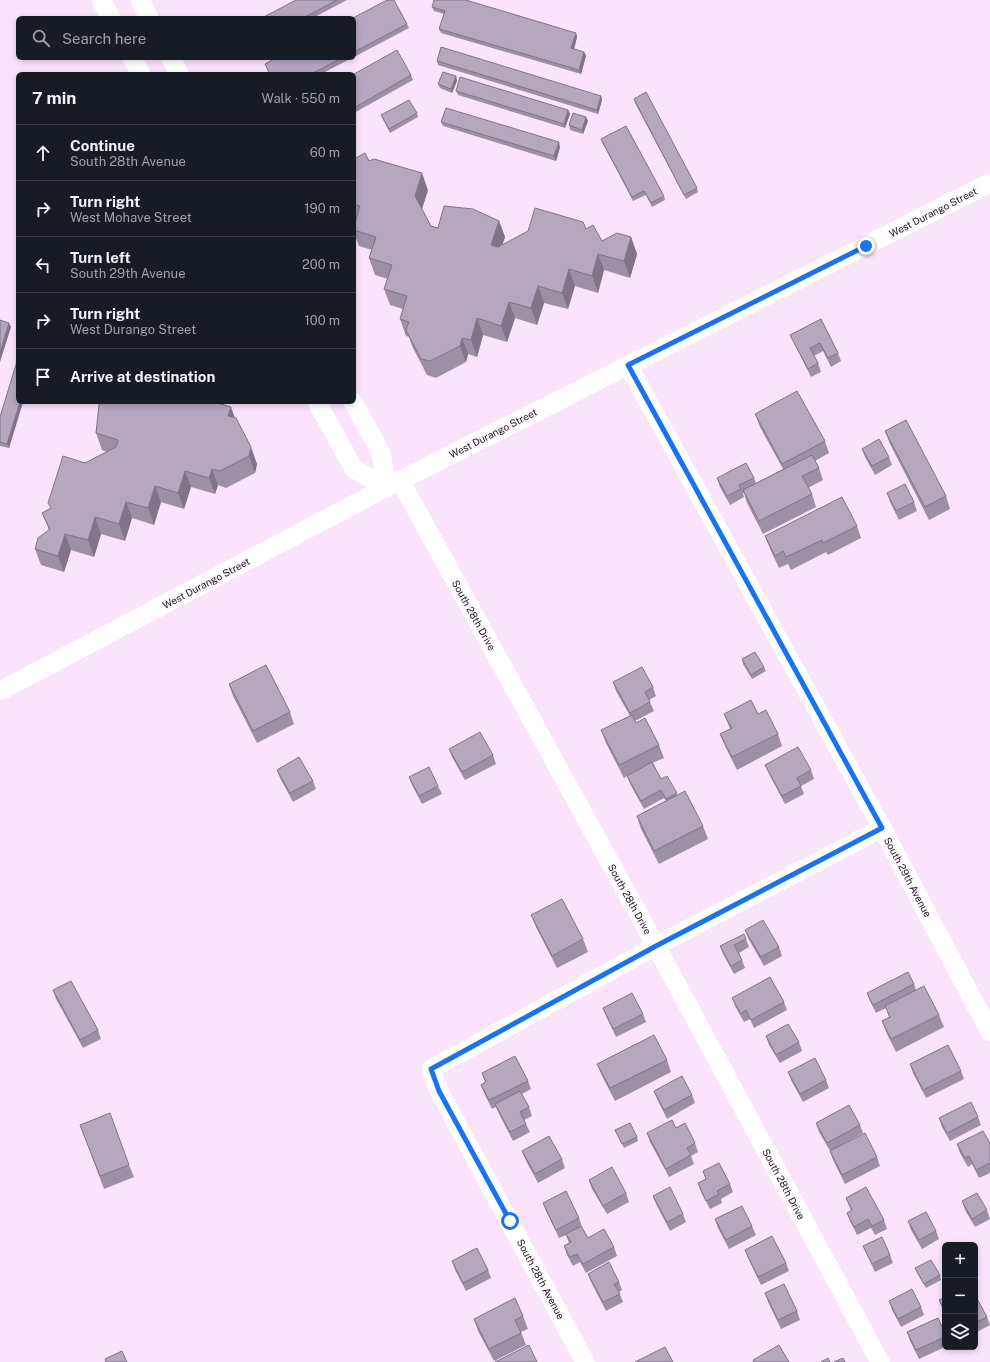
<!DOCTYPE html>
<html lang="en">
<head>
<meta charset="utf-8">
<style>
	:root { --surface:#171b24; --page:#242831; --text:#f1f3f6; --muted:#9ea1a6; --line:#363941 }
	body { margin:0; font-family:"Public Sans",sans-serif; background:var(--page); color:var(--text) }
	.controls { position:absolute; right:12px; bottom:12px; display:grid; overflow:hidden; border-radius:6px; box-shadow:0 2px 6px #0003 }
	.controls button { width:36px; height:36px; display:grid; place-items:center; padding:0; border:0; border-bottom:1px solid var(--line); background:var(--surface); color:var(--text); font:20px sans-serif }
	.stop { position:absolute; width:12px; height:12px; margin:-9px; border:3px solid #1a73e8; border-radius:50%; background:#fff }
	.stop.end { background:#1a73e8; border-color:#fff; box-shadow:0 1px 4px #0008 }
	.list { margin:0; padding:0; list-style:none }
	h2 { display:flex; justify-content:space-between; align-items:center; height:52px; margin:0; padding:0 16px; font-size:17px }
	h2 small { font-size:13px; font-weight:400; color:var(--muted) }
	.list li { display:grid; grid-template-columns:26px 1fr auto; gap:12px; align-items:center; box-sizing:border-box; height:56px; padding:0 16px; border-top:1px solid var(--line) }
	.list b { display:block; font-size:15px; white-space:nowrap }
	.list p { margin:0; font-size:13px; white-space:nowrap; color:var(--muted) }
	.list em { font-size:13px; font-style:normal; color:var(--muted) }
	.icon { flex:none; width:22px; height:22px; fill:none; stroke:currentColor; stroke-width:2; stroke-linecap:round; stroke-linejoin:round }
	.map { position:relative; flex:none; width:990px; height:1362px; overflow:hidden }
	.search { position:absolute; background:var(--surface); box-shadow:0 2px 6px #0003; left:16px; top:16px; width:340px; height:44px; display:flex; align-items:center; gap:10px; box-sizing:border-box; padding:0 14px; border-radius:6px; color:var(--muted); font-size:15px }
	.panel { position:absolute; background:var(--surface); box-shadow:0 2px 6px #0003; left:16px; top:72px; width:340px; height:332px; border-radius:6px }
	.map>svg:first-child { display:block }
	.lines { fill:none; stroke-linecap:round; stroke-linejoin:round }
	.minor { stroke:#fff; stroke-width:19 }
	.wall { fill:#9c90a5 }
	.shaded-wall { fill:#7f7586 }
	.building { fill:#b5a7c0; stroke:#7f7586 }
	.route { stroke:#1a73e8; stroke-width:5 }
	.labels { text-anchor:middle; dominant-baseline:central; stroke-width:4; stroke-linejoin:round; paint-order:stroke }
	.street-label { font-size:10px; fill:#1e161e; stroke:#fcf8fd }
</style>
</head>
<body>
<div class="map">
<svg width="990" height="1362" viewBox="0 0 990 1362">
	<rect width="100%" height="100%" fill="#fae4fb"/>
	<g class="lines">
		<path class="minor" d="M101 0 111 18
			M140 0 149 18
			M132 58 141 74
			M171 58 179 74
			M628 365 882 828 990 1032
			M317 402 354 469 387 487
			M353 402 381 453 387 487
			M400 480 656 946 880 1362
			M0 691 387 487 990 183
			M585 1362 439 1091 431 1069 656 946 882 828"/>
	</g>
	<path class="wall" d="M296 0H347L313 18H262Z
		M432 7 576 33 577 37 574 49 584 52 586 56 581 74 441 33 439 29 444 14 434 11Z
		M354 18 407 24 409 28 354 57Z
		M276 58H352L321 74H269L265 64Z
		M437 61 601 96 602 100 598 114 438 65Z
		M354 74 411 75 413 80 354 113Z
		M456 76 457 81 452 93 440 88 438 84Z
		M456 91 568 110 570 114 565 128 458 95Z
		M634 99 697 188 698 192 686 199 635 103Z
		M417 113 418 117 390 133 381 115Z
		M586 117 588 121 583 134 570 130 569 125Z
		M441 122 560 147 556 161 443 126Z
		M601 139 664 196 665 200 652 207 646 195 633 201 603 144Z
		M354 159 369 161 428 190 422 209 431 226 438 228 499 221 505 237 502 245 586 229 602 241 631 237 637 254 630 278 604 270 598 293 575 286 568 309 544 303 537 325 515 318 507 342 483 335 477 357 468 354 466 362 436 378 427 375 412 346 409 337 406 336 400 319 403 309 390 305 384 289 388 279 375 275 369 258 372 250 359 246 354 233V226L356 219H354Z
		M821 319 838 353 841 361 831 367 823 351 814 356 818 363 821 372 811 377 790 335Z
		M18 402H23L9 448 0 446V417Z
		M100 402H219V403L235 418 257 464 255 473 226 488 218 485 215 494 191 487 184 509 161 502 154 525 132 518 125 541 101 534 94 557 71 550 64 572 41 565 35 549 49 530 42 513 50 509 85 463 107 452 102 450 96 433Z
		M755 414 825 441 829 453 815 461 819 468 823 480 808 488 812 494 816 507 763 534 747 503 744 493H743L744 497 730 505 720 487 717 478H754L756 483 783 469 760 427Z
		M885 431 946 496 950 509 929 520 890 444Z
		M862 449 889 457 892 465 875 475 865 457Z
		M887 493 914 502 917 511 899 520 890 502Z
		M857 526 861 538 828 555 826 552 791 570 788 564 779 568 770 549 765 536Z
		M742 659 764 667 766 671 752 679 743 664Z
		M613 682 653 687 656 696 649 700 654 711 635 721 636 723 659 745 664 758 652 763 661 779 677 793V795L703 826 708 839 659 864 641 829 637 816 666 801 664 798 644 809 630 784 627 776 624 778 606 743 601 730 630 716 616 691Z
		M229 684 290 712 294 724 257 743 233 696Z
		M724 714H758L778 734 782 746 737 770 725 746 720 734 730 729Z
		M449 749 493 755 496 764 465 780 452 757Z
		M765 765 811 770 814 779 801 786 804 794 785 804 769 774Z
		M277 770 313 781 316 789 293 802 280 778Z
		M409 777 438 786 442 794 422 804 412 785Z
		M531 915 583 939 588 952 557 968 536 927Z
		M745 930 779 947 782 956 764 966 748 938Z
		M746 939 749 947 739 953 742 960 745 968 734 974 723 954 720 946Z
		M914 984 916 990 939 1015 944 1027 896 1052 887 1034 882 1021 889 1017 886 1008 876 1013 870 1001 867 993Z
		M53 990 98 1030 101 1039 83 1048 56 999Z
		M732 998 784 1002 787 1010 754 1028 750 1019 744 1022 735 1006Z
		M603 1008 643 1014 646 1022 616 1037 606 1016Z
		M766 1036 799 1042 802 1051 780 1063 769 1045Z
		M667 1060 671 1072 615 1101 602 1076 597 1064Z
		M910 1064 961 1071 964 1079 926 1098 913 1073Z
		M788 1072 826 1080 829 1088 803 1102 791 1080Z
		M482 1073 528 1081 531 1089 522 1094 529 1107 532 1116 524 1120 530 1132 513 1141 498 1112 496 1107 492 1109 484 1093 481 1085 485 1082Z
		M654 1091 692 1095 695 1103 667 1119 657 1099Z
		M978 1117 981 1125 950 1141 942 1127 939 1118Z
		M816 1123 860 1125 863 1133 843 1144 877 1157 880 1166 845 1184 833 1160 830 1151 819 1132Z
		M615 1130 637 1137 638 1141 624 1148Z
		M647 1133 695 1143 698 1152 691 1156 694 1164 669 1177 650 1142Z
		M85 1138 129 1165 134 1177 104 1189Z
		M990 1143V1173L979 1178 972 1164 968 1167 960 1153 957 1144Z
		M522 1151 562 1159 565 1168 538 1183 525 1159Z
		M703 1171 730 1184 733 1192 721 1199 722 1203 710 1209 701 1192 698 1183 706 1179Z
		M589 1180 626 1193 629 1202 607 1214 592 1189Z
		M653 1196 683 1214 686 1222 670 1231 656 1204Z
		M846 1198 884 1220 887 1229 875 1235 871 1228 857 1235 850 1221 847 1213 851 1211Z
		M962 1201 987 1210 990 1219 975 1227 965 1210Z
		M543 1203 579 1218 582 1227 588 1238 614 1247 617 1256 586 1273 580 1262 573 1266 567 1255 564 1246 569 1243 566 1235 559 1238 546 1211Z
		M715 1219 752 1226 756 1235 729 1249 718 1228Z
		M908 1221 936 1231 939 1239 922 1249 911 1230Z
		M863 1246 890 1255 893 1263 875 1272 867 1255Z
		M745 1250 786 1263 789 1271 761 1285 748 1258Z
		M452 1261 488 1270 491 1278 466 1291 455 1270Z
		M915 1268 940 1275 941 1280 926 1288 917 1273Z
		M588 1274 619 1282 622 1290 619 1292 623 1302 606 1311 591 1282Z
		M765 1293 797 1311 800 1320 781 1329 768 1302Z
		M975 1295 987 1317 990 1325 975 1333Z
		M945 1297V1314L942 1308 939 1300Z
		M889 1301 921 1307 924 1315 901 1327 892 1310Z
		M523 1316 528 1329 521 1332 526 1345 494 1361 478 1331 474 1319Z
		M907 1332 945 1333V1347L919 1359 910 1341Z"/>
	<path class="shaded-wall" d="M576 33 577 37 573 53 571 48Z
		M584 52 586 56 581 74 579 70Z
		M456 76 457 81 452 93 451 89Z
		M601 96 602 100 598 114 597 110Z
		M568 110 570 114 565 128 564 124Z
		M586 117 588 121 583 134 582 130Z
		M559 142 560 147 556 161 554 156Z
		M422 173 428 190 421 212 415 196Z
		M499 221 505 237 497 261 491 245Z
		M631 237 637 254 630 278 624 261Z
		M598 254 604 270 598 293 592 276Z
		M569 269 575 286 568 309 562 293Z
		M538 286 544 303 537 325 531 308Z
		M509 302 515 318 507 342 501 326Z
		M477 318 483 335 477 357 471 340Z
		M9 323 11 327 0 362V352Z
		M462 338 468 354 466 362 460 346Z
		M20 402H23L9 448 7 444Z
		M231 407 237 424 228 416Z
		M251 447 257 464 255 473 249 456Z
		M212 469 218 485 215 494 209 478Z
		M185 471 191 487 184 509 178 493Z
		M155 486 161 502 154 525 148 508Z
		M126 502 132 518 125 541 119 524Z
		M95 517 101 534 94 557 88 540Z
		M65 534 71 550 64 572 58 556Z"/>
	<path class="building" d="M296 0H337L303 18H262Z
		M387 0H394L407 24 354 52V18H353Z
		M434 0H466L576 33 571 48 584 52 579 70 439 29 445 11 432 7Z
		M441 47 601 96 597 110 437 61Z
		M397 50 411 75 354 108V74Z
		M276 58H342L311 74H270L265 64Z
		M443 72 456 76 451 89 438 84Z
		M460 77 568 110 564 124 456 91Z
		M646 92 697 188 684 195 634 99Z
		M409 100 417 113 389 129 381 115Z
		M446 108 559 142 554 156 441 122Z
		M573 113 586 117 582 130 569 125Z
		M626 126 664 196 651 203 644 191 632 197 601 139Z
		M365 153 369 161 374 159 422 173 415 196 431 226 438 228 444 206 473 209 499 221 491 245 498 247 528 231 535 208 583 222 586 229 593 225 602 241 617 233 631 237 624 261 598 254 592 276 569 269 562 293 538 286 531 308 509 302 501 326 477 318 471 340 462 338 460 346 430 361 421 359 406 330 409 322 400 319 407 296 384 289 392 265 369 258 376 237 354 230V226L360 206 354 204V159Z
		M821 319 838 353 828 358 820 343 810 348 818 363 808 369 790 335Z
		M0 320 9 323 0 352Z
		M18 358V402H20L7 444 0 442V417Z
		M797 391 825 441 782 464 755 414Z
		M100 402H214L231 407 228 416 236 418 251 447 249 456 220 471 212 469 209 478 185 471 178 493 155 486 148 508 126 502 119 524 95 517 88 540 65 534 58 556 35 549 38 538 50 529 42 513 51 508 48 503 63 456 85 463 116 447 118 440 96 433 99 405Z
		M906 420 946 496 925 507 885 431Z
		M879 439 889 457 872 466 862 449Z
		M812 455 819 468 802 476 812 494 759 521 743 490Z
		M746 463 754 478 739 485 741 489 727 496 717 478Z
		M905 484 914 502 896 511 887 493Z
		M842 497 857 526 823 543 822 540 786 557 783 551 775 556 765 536Z
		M755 652 764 667 751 675 742 659Z
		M266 665 290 712 253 731 229 684Z
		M642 667 653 687 645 692 650 702 630 713 613 682Z
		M751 700 758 714 766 710 778 734 732 757 720 734 732 728 724 714Z
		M632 715 636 723 645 718 659 745 619 765 601 730Z
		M480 732 493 755 462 772 449 749Z
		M798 747 811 770 797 778 801 786 782 796 765 765Z
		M299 757 313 781 290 793 277 770Z
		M652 762 661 779 667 776 677 793 666 799 661 790 641 801 627 776Z
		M429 767 438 786 419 796 409 777Z
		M685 791 703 826 654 851 637 816Z
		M562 899 583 939 552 956 531 915Z
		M763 920 779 947 761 957 745 930Z
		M744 934 746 939 734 945 742 960 731 966 720 946Z
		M908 972 914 984 873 1005 867 993Z
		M770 977 784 1002 751 1020 746 1010 741 1014 732 998Z
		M71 981 98 1030 80 1040 53 990Z
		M924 986 939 1015 891 1039 882 1021 890 1017 885 1006Z
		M632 993 643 1014 613 1029 603 1008Z
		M788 1024 799 1042 776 1055 766 1036Z
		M654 1035 667 1060 610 1088 597 1064Z
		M948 1045 961 1071 923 1090 910 1064Z
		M515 1056 528 1081 489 1100 481 1085 486 1082 482 1073Z
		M815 1058 826 1080 800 1094 788 1072Z
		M682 1076 692 1095 664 1110 654 1091Z
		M520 1091 529 1107 520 1112 526 1124 510 1132 495 1104Z
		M971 1102 978 1117 947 1133 939 1118Z
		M849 1105 860 1125 827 1143 816 1123Z
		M110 1113 129 1165 100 1176 80 1125Z
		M672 1120 676 1128 685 1123 695 1143 687 1148 691 1155 666 1169 647 1133Z
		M630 1123 637 1137 622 1144 615 1130Z
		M983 1131 990 1143V1163L976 1170 969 1156 965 1158 957 1144Z
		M865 1133 877 1157 842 1175 830 1151Z
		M549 1136 562 1159 535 1174 522 1151Z
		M719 1163 730 1184 717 1191 719 1194 706 1201 698 1183 706 1179 703 1171Z
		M612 1167 626 1193 603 1206 589 1180Z
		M670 1187 683 1214 667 1222 653 1196Z
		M866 1187 884 1220 872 1226 868 1219 854 1227 847 1213 852 1210 846 1198Z
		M566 1191 579 1218 556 1230 543 1203Z
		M977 1193 987 1210 972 1219 962 1201Z
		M742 1206 752 1226 726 1240 715 1219Z
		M926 1212 936 1231 919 1240 908 1221Z
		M581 1226 588 1238 604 1229 614 1247 583 1264 577 1254 570 1257 564 1246 571 1242 566 1234Z
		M772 1236 786 1263 758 1277 745 1250Z
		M882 1237 890 1255 872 1264 863 1246Z
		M477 1248 488 1270 463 1283 452 1261Z
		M931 1260 940 1275 924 1284 915 1268Z
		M609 1262 619 1282 614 1284 620 1294 603 1302 588 1274Z
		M784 1284 797 1311 778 1320 765 1293Z
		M912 1289 921 1307 898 1319 889 1301Z
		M975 1295 987 1317 975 1323Z
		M945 1297V1305L942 1306 939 1300Z
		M515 1298 523 1316 515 1320 521 1333 489 1349 474 1319Z
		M938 1318 945 1333V1337L916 1350 907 1332Z
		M529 1345 537 1362H495Z
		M779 1345 789 1362H754L753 1360Z
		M665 1347 673 1362H635Z
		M122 1351 127 1362H106L105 1359Z
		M828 1358 830 1362H821Z
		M843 1358 845 1362H834Z"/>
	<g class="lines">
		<path class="route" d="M510 1221 439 1091 431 1069 656 946 882 828 628 365 866 246"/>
	</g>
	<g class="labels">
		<g class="street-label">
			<text transform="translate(933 212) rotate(-27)">West Durango Street</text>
			<text transform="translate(493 433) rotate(-27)">West Durango Street</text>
			<text transform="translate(206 583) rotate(-28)">West Durango Street</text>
			<text transform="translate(474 615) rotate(61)">South 28th Drive</text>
			<text transform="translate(908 877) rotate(62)">South 29th Avenue</text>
			<text transform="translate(630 899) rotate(61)">South 28th Drive</text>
			<text transform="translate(784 1184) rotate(62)">South 28th Drive</text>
			<text transform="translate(541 1279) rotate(62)">South 28th Avenue</text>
		</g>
	</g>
</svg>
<div class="controls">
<button>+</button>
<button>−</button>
<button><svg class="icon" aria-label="layers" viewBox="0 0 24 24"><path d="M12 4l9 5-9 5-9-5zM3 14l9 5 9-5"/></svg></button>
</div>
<div class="stop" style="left:510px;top:1221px"></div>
<div class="stop end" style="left:866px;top:246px"></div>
<div class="search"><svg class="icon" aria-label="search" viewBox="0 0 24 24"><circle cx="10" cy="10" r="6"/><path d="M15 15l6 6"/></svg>Search here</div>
<section class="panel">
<h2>7 min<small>Walk · 550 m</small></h2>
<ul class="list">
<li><svg class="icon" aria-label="ahead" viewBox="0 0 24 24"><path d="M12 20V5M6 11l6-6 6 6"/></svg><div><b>Continue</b><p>South 28th Avenue</p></div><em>60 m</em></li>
<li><svg class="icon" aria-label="right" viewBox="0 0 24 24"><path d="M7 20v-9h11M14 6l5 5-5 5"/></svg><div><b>Turn right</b><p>West Mohave Street</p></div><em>190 m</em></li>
<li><svg class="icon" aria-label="left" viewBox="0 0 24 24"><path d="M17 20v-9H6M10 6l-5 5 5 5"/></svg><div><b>Turn left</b><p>South 29th Avenue</p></div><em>200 m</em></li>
<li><svg class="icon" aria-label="right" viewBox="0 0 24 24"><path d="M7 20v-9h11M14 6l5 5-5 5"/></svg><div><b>Turn right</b><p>West Durango Street</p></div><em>100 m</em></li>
<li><svg class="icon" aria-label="arrive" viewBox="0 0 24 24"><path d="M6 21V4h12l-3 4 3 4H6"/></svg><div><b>Arrive at destination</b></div></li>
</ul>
</section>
</div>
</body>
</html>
